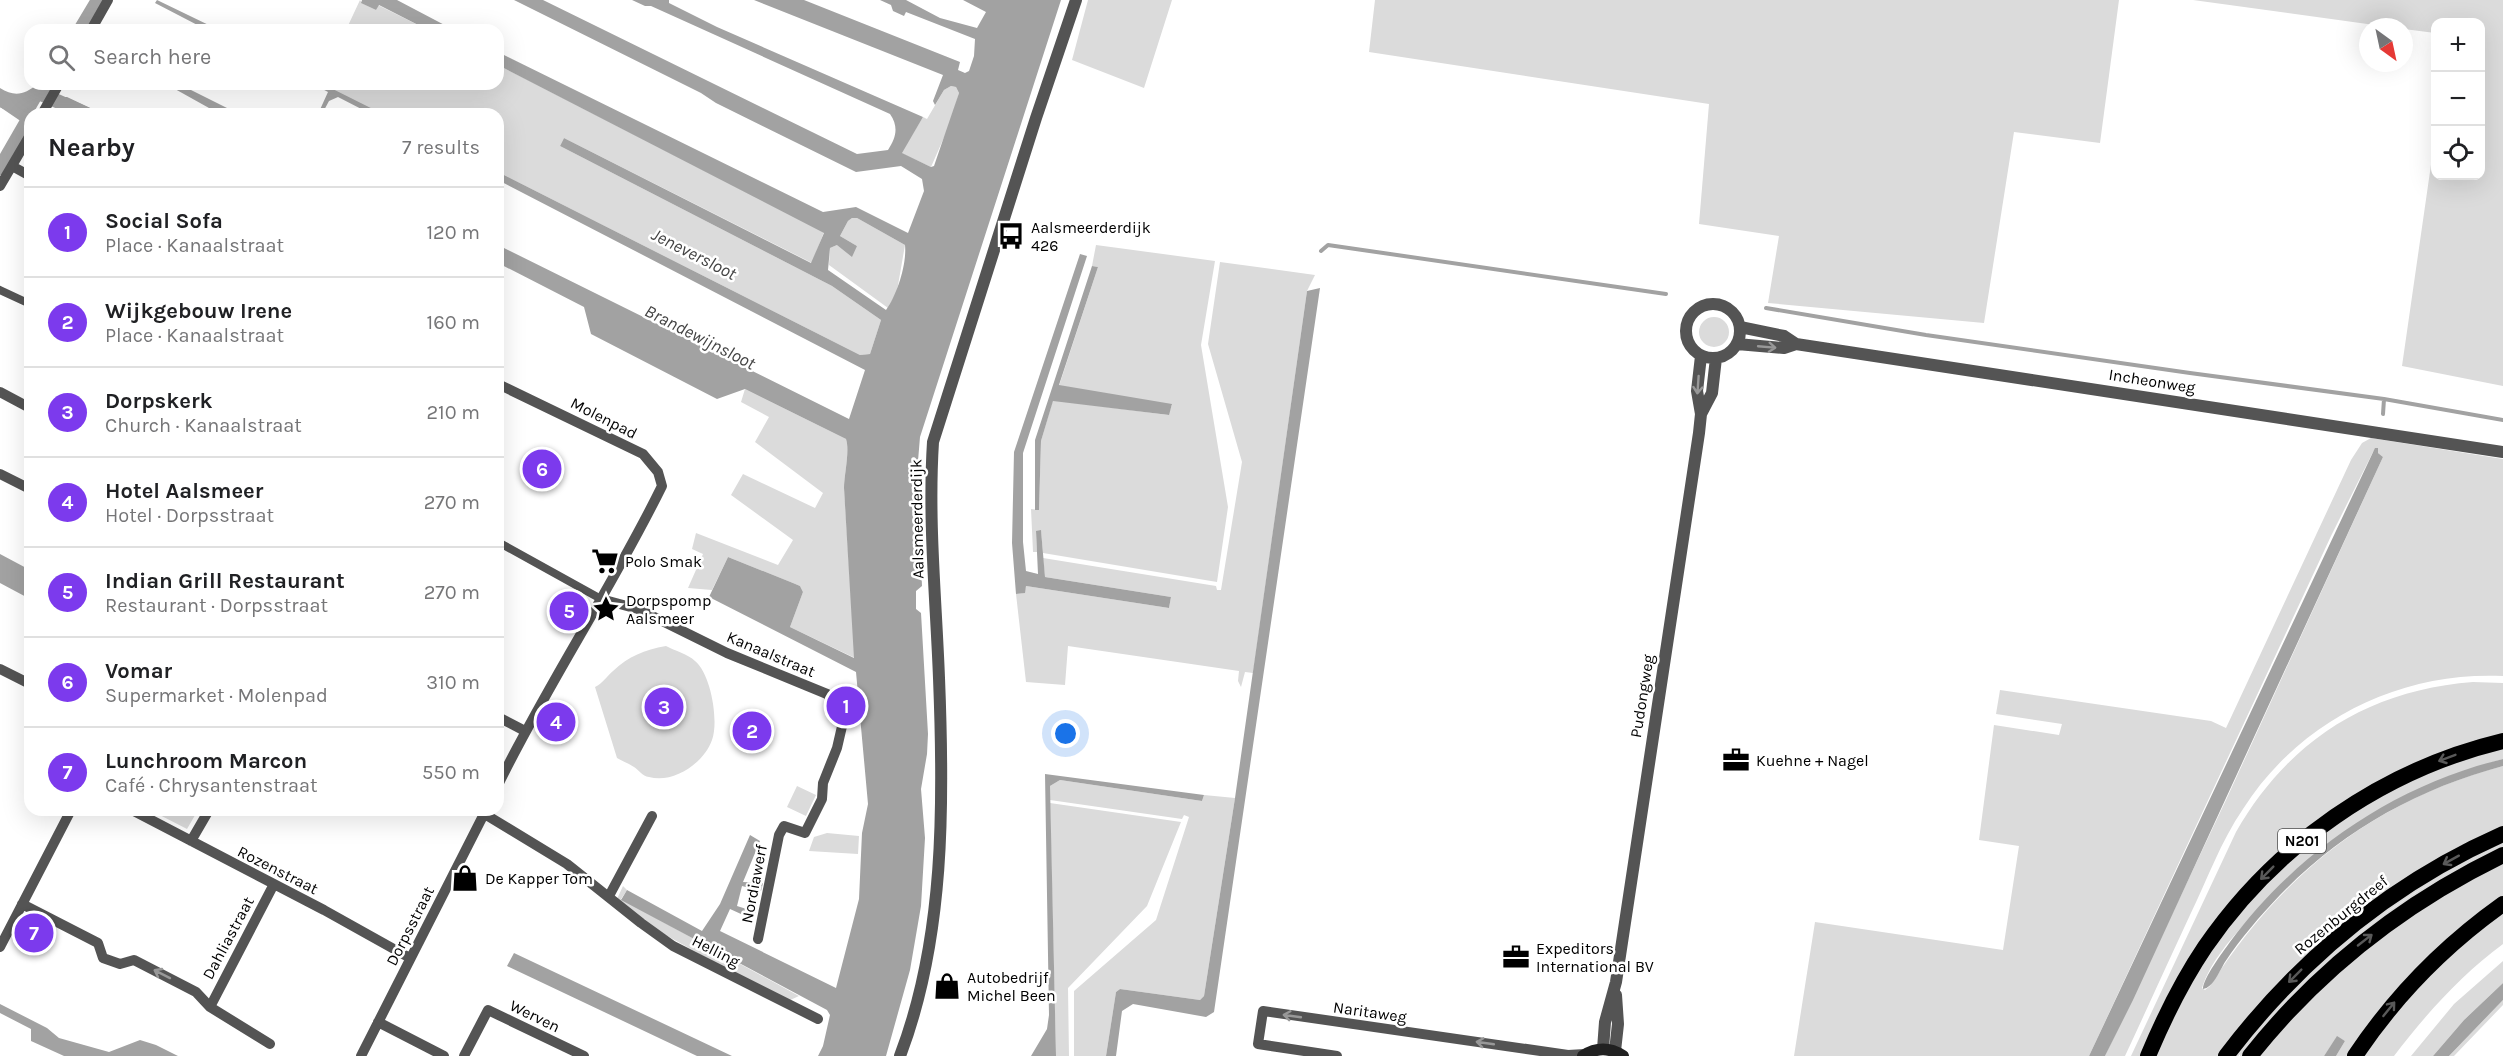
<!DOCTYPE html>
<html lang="en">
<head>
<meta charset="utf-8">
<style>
	:root { --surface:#fff; --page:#f2f2f2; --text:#202124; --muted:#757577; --line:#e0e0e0; --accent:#7c3aed }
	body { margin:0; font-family:Karla,sans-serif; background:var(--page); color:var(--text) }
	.controls { position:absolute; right:18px; top:18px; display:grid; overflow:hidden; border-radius:12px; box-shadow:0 6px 24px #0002 }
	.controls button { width:54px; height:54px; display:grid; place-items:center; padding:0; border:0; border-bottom:2px solid var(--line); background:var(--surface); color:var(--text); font:30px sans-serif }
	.compass { position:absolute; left:2359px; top:18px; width:54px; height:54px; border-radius:50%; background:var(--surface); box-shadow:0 6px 24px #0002; rotate:147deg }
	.you { position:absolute; left:1066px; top:734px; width:21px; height:21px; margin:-15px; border:4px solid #fff; border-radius:50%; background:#1a73e8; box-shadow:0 0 0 9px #1a73e833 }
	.badge { display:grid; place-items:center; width:39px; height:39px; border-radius:50%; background:var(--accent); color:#fff; font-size:20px; font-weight:700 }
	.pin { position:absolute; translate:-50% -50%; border:3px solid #fff; box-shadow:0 2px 6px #0006 }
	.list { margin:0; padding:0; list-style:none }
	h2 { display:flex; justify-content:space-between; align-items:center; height:78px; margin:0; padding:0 24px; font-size:26px }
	h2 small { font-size:20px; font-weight:400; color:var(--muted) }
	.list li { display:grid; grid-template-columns:39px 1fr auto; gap:18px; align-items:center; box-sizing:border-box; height:90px; padding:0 24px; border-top:2px solid var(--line) }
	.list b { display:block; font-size:22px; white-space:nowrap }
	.list p { margin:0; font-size:20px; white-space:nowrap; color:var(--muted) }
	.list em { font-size:20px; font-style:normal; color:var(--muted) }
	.icon { flex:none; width:33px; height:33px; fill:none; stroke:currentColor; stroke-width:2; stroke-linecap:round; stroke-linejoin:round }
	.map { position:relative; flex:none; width:2503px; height:1056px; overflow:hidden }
	.search { position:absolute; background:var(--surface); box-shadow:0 6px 24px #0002; left:24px; top:24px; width:480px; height:66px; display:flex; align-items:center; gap:15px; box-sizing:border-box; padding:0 21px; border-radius:18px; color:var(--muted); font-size:22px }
	.panel { position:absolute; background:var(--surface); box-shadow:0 6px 24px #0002; left:24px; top:108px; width:480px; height:708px; border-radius:18px }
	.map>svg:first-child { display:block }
	.green { fill:#dbdbdb }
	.water { fill:#a2a2a2; fill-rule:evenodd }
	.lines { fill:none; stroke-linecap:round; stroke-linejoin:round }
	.stream { stroke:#a2a2a2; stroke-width:4 }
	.canal { stroke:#a2a2a2; stroke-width:14 }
	.trunk-casing { stroke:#dbdbdb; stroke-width:20 }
	.pedestrian { stroke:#545454; stroke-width:8 }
	.minor { stroke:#545454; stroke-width:10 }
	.tertiary { stroke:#545454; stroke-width:12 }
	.secondary { stroke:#212121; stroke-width:12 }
	.trunk { stroke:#000; stroke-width:16 }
	.oneway { stroke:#989898 }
	.oneway2 { stroke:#595959 }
	.labels { text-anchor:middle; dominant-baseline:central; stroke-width:5; stroke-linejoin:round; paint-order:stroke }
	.shield { fill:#fff; stroke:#4c4c4c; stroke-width:1.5 }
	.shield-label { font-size:15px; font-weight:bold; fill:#000 }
	.poi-label { font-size:16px; fill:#000; stroke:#fff; text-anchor:start }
	.street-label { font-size:16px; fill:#000; stroke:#fff }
	.water-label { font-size:18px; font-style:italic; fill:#434343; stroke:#fff }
</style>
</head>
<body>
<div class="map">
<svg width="2503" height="1056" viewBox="0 0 2503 1056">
	<rect width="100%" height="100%" fill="#fff"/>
	<path class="green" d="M360 0 362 3 376 10 378 5 428 30H346Z
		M1088 0H1172L1144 88 1072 60Z
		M1375 0H2119L2100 143 2014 132 1984 323 1768 303 1779 236 1699 224 1709 104 1369 52Z
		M2193 0H2503V386L2402 366 2435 137 2436 176H2480V22H2436L2435 33 2404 29V27H2389Z
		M498 65 824 232 812 263 564 138 560 146 832 286 881 320 870 354 860 355 498 172V114H383L335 90 336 84H498Z
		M951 86 956 87 959 93 949 126 931 167 901 153 923 117 927 119 944 90Z
		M852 218H857L905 245 897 291 888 308 829 265 830 248 837 245 857 246 840 236 848 221Z
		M1096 245 1215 261 1201 345 1228 507 1217 582 1043 553 1041 531 1036 532 1037 552H1033L1031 509 1039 510 1041 441 1053 400 1168 415 1172 405 1059 386 1098 267 1092 266Z
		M1220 262 1315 275 1307 291 1253 673 1245 672 1241 687 1238 681 1239 671 1068 646 1065 685 1026 682 1016 594 1024 593 1026 586 1169 608 1171 597 1045 577 1043 558 1216 586 1217 590H1221L1242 462 1208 344Z
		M1699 332a15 15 0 1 1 30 0a15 15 0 1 1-30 0Z
		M745 389 846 439C850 451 844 475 844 488L855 658 790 627 803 592 800 586 793 583 728 557 712 590 688 588 703 554 692 549 696 533 778 565 793 540 731 495 743 474 815 508 823 493 755 442 769 417 741 402Z
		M2371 438 2503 459V676C2399 671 2299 721 2243 809 2221 841 2207 880 2190 915 2168 962 2147 1009 2125 1056H2105L2226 800 2383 457 2378 453V448L2373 452 2331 536 2089 1056H1794L1815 922 2003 950 2019 846 1979 840 1994 725 2059 735 2062 724 1996 714 2000 690 2211 721 2226 728 2351 460 2362 443Z
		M666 646C675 651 688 654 695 661 711 674 719 721 712 740 704 763 673 784 649 777 642 776 639 770 634 767 628 763 622 761 617 758L595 687C603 683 606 677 613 671 629 656 644 650 666 646Z
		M2473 682 2503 683V737L2433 759 2257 877 2144 1056H2131L2236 832C2288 741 2368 690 2473 682Z
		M2503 745V759C2397 789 2325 835 2251 917 2233 936 2210 962 2202 988L2205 990 2210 986C2281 875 2374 800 2503 766V827L2431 863 2222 1049 2217 1056H2152L2207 952 2271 875 2379 794Z
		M1060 780 1202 801 1204 795 1235 798 1204 996 1200 1000 1120 989 1116 992 1106 1056H1074V991L1156 920 1189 817 1184 815 1182 819 1050 800V786Z
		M797 786 816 795 806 816 787 807Z
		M1050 803 1181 822 1147 906 1068 988 1069 1056H1056Z
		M150 810H198L187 829Z
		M827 833 859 836 858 854 809 851 814 837Z
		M2503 863V900L2350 1056H2336L2345 1041 2337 1037 2324 1056H2259C2308 1000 2360 949 2422 908 2447 891 2476 878 2503 863Z
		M623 886 627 890 621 899 799 996 786 1002 653 928 617 899Z
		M2503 909V944C2461 975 2426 1014 2394 1056H2359L2398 1004Z
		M2503 961V983L2464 1020 2433 1056H2411L2454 1004Z
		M2503 1000V1005L2454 1056H2449Z"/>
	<path class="water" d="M157 0 219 30H207L155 3Z
		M362 0H397L454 30H428L379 5 376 10 361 3Z
		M514 0H543L857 154 888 150C896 138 899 127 890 114L651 6H645L632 0H669V3L717 27 923 117 902 153 931 167 934 166 959 93 956 87 951 86 944 90 935 105 933 101 943 75 754 0H804L960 62 958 70 965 73 969 71 974 56 975 39 906 12 904 16 893 11 891 5 880 0H906L940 18 977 28 986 12 963 0H1061L920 437 917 473 922 586 916 591V609L921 613 928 734 927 754 921 789 925 838 921 906 910 970 886 1056H818L823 1046 830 1015 827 1010 621 900 627 890 702 931 720 904 750 835 760 841 743 882 763 883 761 891 742 886 737 906 756 912 752 919 730 909 720 931 836 988 859 899 862 833 868 804 856 672 709 597 728 557 793 583 800 586 803 592 790 627 854 658 844 488C844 475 850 451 846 439L745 389 717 399 591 334 584 307 498 263V245L849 419 865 370 498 180V172L860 355 870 354 881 320 832 286 560 146 564 138 811 263 824 233 498 65V52L823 212 856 207 908 233 924 191 922 179 901 166 856 172 716 103 701 93ZM852 218H857L905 245C907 264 897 295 886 310L828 270 830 248 837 245 852 257 857 246 840 236 848 221Z
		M37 84H50L34 112 22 122 0 107V88C14 97 25 95 37 84Z
		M166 84H179L239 114H206L209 108Z
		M313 84H336L335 90 383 114H371L338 97 329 101 322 114H318L328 92Z
		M60 97H67L103 114H74L54 105Z
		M1080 254 1087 256 1023 453V542L1026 571 1038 574 1036 531 1041 530 1045 577 1171 597 1169 608 1026 586 1025 593 1016 594 1012 543 1014 452Z
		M1092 266 1098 267 1059 385 1172 404 1169 415 1053 401 1041 441 1039 510H1035V440Z
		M1320 288 1214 1012 1206 1017 1133 1004 1122 1011 1116 1056H1106L1116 992 1120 989 1200 1000 1204 996 1235 798 1307 291Z
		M2375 448H2378V453L2383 457 2133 1000 2105 1056H2089Z
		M0 554 30 570V599L0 583Z
		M2503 759V766C2417 789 2342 831 2280 895 2260 916 2241 938 2225 962 2220 970 2213 988 2203 989 2203 978 2223 952 2230 942 2296 853 2394 785 2503 759Z
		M1045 774 1204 795 1202 801 1060 780 1050 786 1056 1056H1031L1047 1029 1049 1015Z
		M514 953 732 1056H697L507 966Z
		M2503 983V1000L2449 1056H2433L2464 1020Z
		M0 1004 47 1028 59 1038 109 1052 140 1040 156 1045 178 1056H64L31 1041V1029L0 1013Z
		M2337 1036 2345 1041 2336 1056H2324Z"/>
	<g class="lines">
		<path class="stream" d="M1321 251 1328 245 1666 294
			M1766 308 1926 335 2190 373 2384 399 2503 420
			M2383 414 2384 399"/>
		<path class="canal" d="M80 30 98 0
			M0 99C13 108 27 103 39 93L86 114
			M0 168 30 116"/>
		<defs>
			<path id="trunk" d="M2148 1056C2164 1018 2182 981 2205 947 2275 845 2382 770 2503 741
				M2226 1056C2299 960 2392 883 2503 834
				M2250 1056C2319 969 2404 903 2503 855
				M2355 1056C2395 996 2444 946 2503 904"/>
		</defs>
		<use href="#trunk" class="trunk-casing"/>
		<path class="pedestrian" d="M0 290 30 304
			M498 542 601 599"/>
		<path class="minor" d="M91 30 108 0
			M42 114 59 84
			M12 166 30 176
			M0 186 30 135
			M498 384 643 454 658 472 662 486C612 588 548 683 498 785
			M0 392 30 408
			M0 474 30 489
			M601 599 638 609 727 653 827 694 838 707 843 722 837 748 823 783 822 799 805 833 784 826 779 835 758 939
			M0 669 30 684
			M498 717 525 731
			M132 810 324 910 410 958
			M478 810 567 864 641 923 673 946 818 1019
			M191 841 209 810
			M609 896 652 816
			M22 904 98 943 103 958 120 964 134 960 196 992 210 1007 270 1044
			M0 947 71 810
			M210 1007 274 884
			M378 1022 444 1056
			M361 1056 486 810
			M464 1056 488 1010 584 1056
			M1337 1056 1258 1044 1263 1011 1568 1055 1585 1054"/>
		<path class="tertiary" d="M1686 331a27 27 0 1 1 54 0a27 27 0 1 1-54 0Z
			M1740 327 1784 336 1796 344 2503 452
			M1737 344 1784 348 1796 344
			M1701 414 1712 393 1716 358
			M1603 1049 1605 1022 1616 982 1699 433 1701 414 1697 391 1701 356
			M1615 1051 1618 1024 1616 995
			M900 1056C945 938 944 803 939 678 936 599 928 521 933 442L1036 118 1076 0"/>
		<path class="secondary" d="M1583 1056C1597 1047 1609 1047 1623 1056"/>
		<use href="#trunk" class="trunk"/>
	</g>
	<defs><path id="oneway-shaft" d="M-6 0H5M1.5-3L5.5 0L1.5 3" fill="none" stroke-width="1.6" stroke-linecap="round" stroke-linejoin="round" transform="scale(1.5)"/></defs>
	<g class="oneway">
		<use href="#oneway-shaft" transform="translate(1767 347) rotate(5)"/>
		<use href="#oneway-shaft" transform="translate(1698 385) rotate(94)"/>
		<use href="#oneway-shaft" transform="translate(162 974) rotate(-153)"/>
		<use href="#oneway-shaft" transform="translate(1292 1016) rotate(-172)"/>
		<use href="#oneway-shaft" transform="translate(1485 1043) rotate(-172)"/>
	</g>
	<g class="oneway2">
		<use href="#oneway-shaft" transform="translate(2447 758) rotate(159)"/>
		<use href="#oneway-shaft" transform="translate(2451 860) rotate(151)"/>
		<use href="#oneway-shaft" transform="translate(2267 873) rotate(135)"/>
		<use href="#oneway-shaft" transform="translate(2365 940) rotate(-38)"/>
		<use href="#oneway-shaft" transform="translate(2295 976) rotate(135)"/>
		<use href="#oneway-shaft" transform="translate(2389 1009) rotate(-51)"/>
	</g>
	<defs>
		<symbol id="bus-bare" viewBox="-9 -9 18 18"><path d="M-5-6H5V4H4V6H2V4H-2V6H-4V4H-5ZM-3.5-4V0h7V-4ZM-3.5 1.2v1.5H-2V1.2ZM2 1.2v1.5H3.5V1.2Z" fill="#000" stroke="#fff" stroke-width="2.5" paint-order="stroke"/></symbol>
		<symbol id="supermarket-bare" viewBox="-9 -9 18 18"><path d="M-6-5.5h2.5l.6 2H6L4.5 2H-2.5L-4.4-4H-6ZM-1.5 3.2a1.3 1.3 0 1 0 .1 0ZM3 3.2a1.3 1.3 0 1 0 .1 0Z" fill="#000" stroke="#fff" stroke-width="2.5" paint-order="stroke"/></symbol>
		<symbol id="sight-bare" viewBox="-9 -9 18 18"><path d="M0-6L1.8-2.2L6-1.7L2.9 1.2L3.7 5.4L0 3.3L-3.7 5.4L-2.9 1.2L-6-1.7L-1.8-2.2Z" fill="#000" stroke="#fff" stroke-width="2.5" paint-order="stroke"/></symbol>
		<symbol id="office-bare" viewBox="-9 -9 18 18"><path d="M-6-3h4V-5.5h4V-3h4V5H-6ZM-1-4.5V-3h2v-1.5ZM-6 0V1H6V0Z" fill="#000" stroke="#fff" stroke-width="2.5" paint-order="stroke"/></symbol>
		<symbol id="shop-bare" viewBox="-9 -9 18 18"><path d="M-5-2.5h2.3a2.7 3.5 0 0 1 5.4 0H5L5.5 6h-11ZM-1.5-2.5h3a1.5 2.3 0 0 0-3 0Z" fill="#000" stroke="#fff" stroke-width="2.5" paint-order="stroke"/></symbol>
	</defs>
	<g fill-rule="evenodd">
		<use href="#bus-bare" x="992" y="217" width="38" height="38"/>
		<use href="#supermarket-bare" x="586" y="542" width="38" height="38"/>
		<use href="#sight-bare" x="587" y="590" width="38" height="38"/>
		<use href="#office-bare" x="1717" y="741" width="38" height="38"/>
		<use href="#shop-bare" x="446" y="859" width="38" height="38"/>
		<use href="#office-bare" x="1497" y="938" width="38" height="38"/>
		<use href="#shop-bare" x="928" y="967" width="38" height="38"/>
	</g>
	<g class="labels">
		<rect class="shield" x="2278" y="829" width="48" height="24" rx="4.5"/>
		<g class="shield-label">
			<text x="2302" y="841">N201</text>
		</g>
		<g class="poi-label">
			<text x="1031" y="227">Aalsmeerderdijk<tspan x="1031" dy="18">426</tspan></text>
			<text x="625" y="561">Polo Smak</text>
			<text x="626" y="600">Dorpspomp<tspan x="626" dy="18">Aalsmeer</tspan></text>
			<text x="1756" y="760">Kuehne + Nagel</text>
			<text x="485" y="878">De Kapper Tom</text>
			<text x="1536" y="948">Expeditors<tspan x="1536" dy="18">International BV</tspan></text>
			<text x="967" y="977">Autobedrijf<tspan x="967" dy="18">Michel Been</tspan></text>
		</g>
		<g class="street-label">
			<text transform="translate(2152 381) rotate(9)">Incheonweg</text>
			<text transform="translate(604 418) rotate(27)">Molenpad</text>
			<text transform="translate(917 519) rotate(-91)">Aalsmeerderdijk</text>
			<text transform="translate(771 654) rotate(23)">Kanaalstraat</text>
			<text transform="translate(1642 696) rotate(-81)">Pudongweg</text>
			<text transform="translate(278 870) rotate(27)">Rozenstraat</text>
			<text transform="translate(754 884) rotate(-79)">Nordiawerf</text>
			<text transform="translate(2341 915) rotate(-39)">Rozenburgdreef</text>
			<text transform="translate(410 926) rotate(-63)">Dorpsstraat</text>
			<text transform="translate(228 938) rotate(-62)">Dahliastraat</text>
			<text transform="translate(716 951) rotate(27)">Helling</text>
			<text transform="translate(1370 1012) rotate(8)">Naritaweg</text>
			<text transform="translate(535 1016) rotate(26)">Werven</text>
		</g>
		<g class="water-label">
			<text transform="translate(694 254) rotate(27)">Jeneversloot</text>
			<text transform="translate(700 337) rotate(27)">Brandewijnsloot</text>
		</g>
	</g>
</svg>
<div class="controls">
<button>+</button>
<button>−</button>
<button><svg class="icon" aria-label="locate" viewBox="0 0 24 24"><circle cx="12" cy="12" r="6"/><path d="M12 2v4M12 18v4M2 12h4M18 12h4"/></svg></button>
</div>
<svg class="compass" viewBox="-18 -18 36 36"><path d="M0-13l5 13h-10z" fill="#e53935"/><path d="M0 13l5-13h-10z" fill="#757577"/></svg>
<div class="you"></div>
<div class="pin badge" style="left:846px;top:706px">1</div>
<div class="pin badge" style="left:752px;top:731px">2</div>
<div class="pin badge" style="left:664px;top:707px">3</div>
<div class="pin badge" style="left:556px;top:722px">4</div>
<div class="pin badge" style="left:569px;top:611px">5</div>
<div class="pin badge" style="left:542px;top:469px">6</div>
<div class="pin badge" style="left:34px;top:933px">7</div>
<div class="search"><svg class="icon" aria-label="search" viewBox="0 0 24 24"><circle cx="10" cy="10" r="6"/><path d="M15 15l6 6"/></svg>Search here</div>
<section class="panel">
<h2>Nearby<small>7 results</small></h2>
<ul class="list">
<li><span class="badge">1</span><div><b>Social Sofa</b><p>Place · Kanaalstraat</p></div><em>120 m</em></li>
<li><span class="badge">2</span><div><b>Wijkgebouw Irene</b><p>Place · Kanaalstraat</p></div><em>160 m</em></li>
<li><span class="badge">3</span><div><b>Dorpskerk</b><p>Church · Kanaalstraat</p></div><em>210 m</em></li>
<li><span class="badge">4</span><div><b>Hotel Aalsmeer</b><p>Hotel · Dorpsstraat</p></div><em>270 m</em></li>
<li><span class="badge">5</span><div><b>Indian Grill Restaurant</b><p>Restaurant · Dorpsstraat</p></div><em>270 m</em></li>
<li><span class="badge">6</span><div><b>Vomar</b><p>Supermarket · Molenpad</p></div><em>310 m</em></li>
<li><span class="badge">7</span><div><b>Lunchroom Marcon</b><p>Café · Chrysantenstraat</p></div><em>550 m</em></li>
</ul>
</section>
</div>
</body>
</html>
